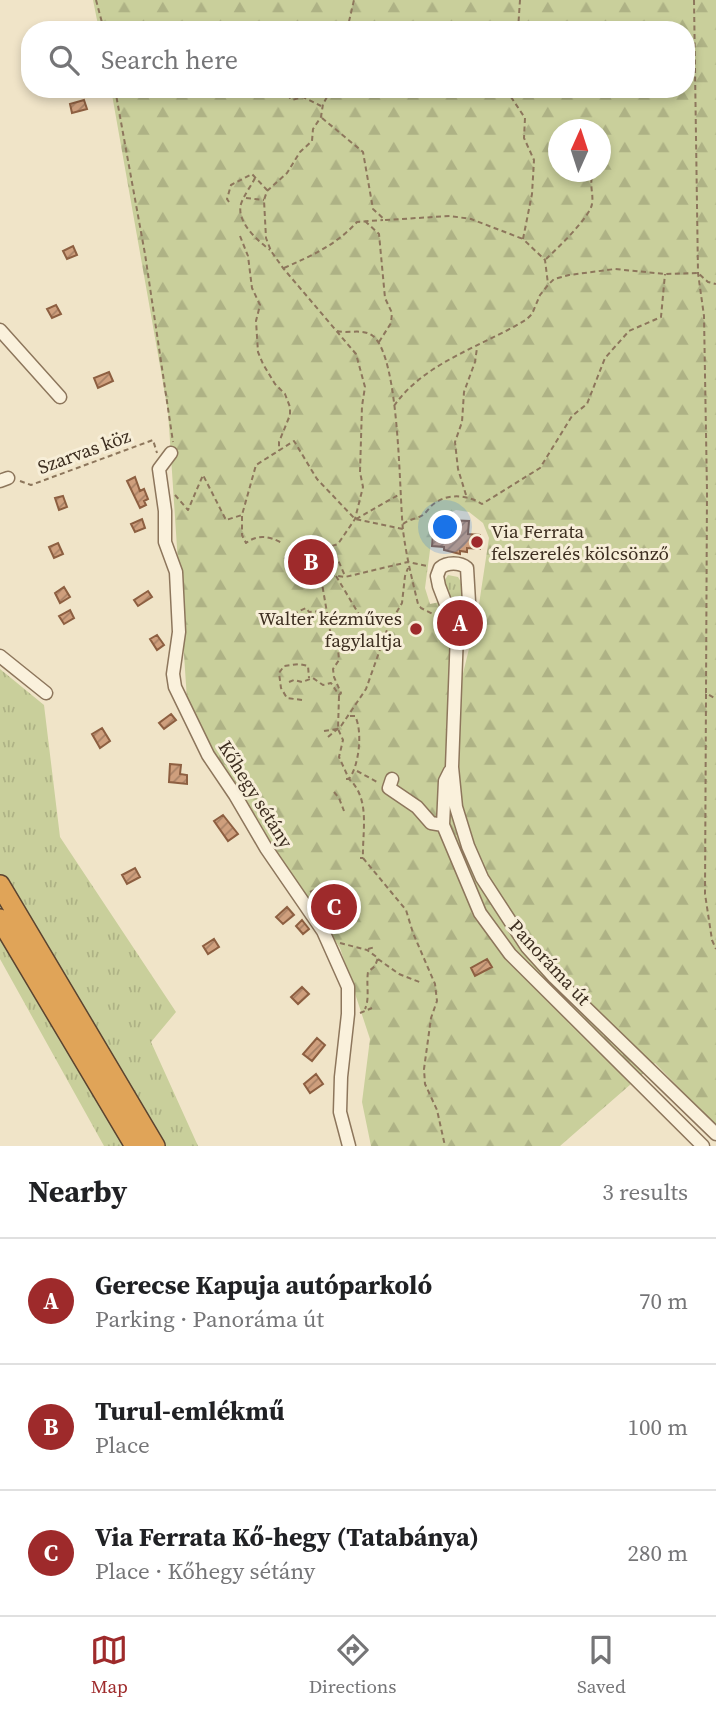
<!DOCTYPE html>
<html lang="en">
<head>
<meta charset="utf-8">
<style>
	:root { --surface:#fff; --page:#f6f6f6; --text:#202124; --muted:#757577; --line:#e0e0e0; --accent:#9e2a2b }
	body { margin:0; font-family:"Source Serif 4",serif; background:var(--page); color:var(--text) }
	.compass { position:absolute; left:548px; top:119px; width:63px; height:63px; border-radius:50%; background:var(--surface); box-shadow:0 4px 10px #0003; rotate:3deg }
	.you { position:absolute; left:446px; top:528px; width:24px; height:24px; margin:-18px; border:5px solid #fff; border-radius:50%; background:#1a73e8; box-shadow:0 0 0 10px #1a73e833 }
	.badge { display:grid; place-items:center; width:46px; height:46px; border-radius:50%; background:var(--accent); color:#fff; font-size:23px; font-weight:700 }
	.pin { position:absolute; translate:-50% -50%; border:4px solid #fff; box-shadow:0 2px 7px #0006 }
	.list { margin:0; padding:0; list-style:none }
	h2 { display:flex; justify-content:space-between; align-items:center; height:91px; margin:0; padding:0 28px; font-size:30px }
	h2 small { font-size:23px; font-weight:400; color:var(--muted) }
	.list li { display:grid; grid-template-columns:46px 1fr auto; gap:21px; align-items:center; box-sizing:border-box; height:126px; padding:0 28px; border-top:2px solid var(--line) }
	.list b { display:block; font-size:26px; white-space:nowrap }
	.list p { margin:0; font-size:23px; white-space:nowrap; color:var(--muted) }
	.list em { font-size:23px; font-style:normal; color:var(--muted) }
	.icon { flex:none; width:38px; height:38px; fill:none; stroke:currentColor; stroke-width:2; stroke-linecap:round; stroke-linejoin:round }
	.map { position:relative; flex:none; width:716px; height:1146px; overflow:hidden }
	.search { position:absolute; background:var(--surface); box-shadow:0 4px 10px #0003; left:21px; right:21px; top:21px; height:77px; display:flex; align-items:center; gap:18px; box-sizing:border-box; padding:0 24px; border-radius:28px; color:var(--muted); font-size:26px }
	.sheet { height:469px; background:var(--surface) }
	nav { display:flex; justify-content:space-around; align-items:center; box-sizing:border-box; height:98px; border-top:2px solid var(--line); background:var(--surface); font-size:19px; color:var(--muted) }
	nav a { display:grid; justify-items:center; gap:4px }
	nav .on { color:var(--accent) }
	.map>svg:first-child { display:block }
	.grass { fill:url(#grass-tufts) }
	.forest { fill:url(#forest-firs); fill-rule:evenodd }
	.green { fill:#c9cf9b }
	.building { fill:url(#building-hatch); stroke:#8d5f41; stroke-width:2 }
	.lines { fill:none; stroke-linecap:round; stroke-linejoin:round }
	.minor-casing { stroke:#8d765c; stroke-width:15 }
	.highway-casing { stroke:#5b4430; stroke-width:22 }
	.path { stroke:#8d765c; stroke-width:2; stroke-dasharray:5 3.5; stroke-linecap:butt }
	.minor { stroke:#faf1dc; stroke-width:12 }
	.highway { stroke:#e0a458; stroke-width:19 }
	.poi-dot { fill:#9e2a2b; stroke:#f7eed8; stroke-width:2.5 }
	.labels { text-anchor:middle; dominant-baseline:central; stroke-width:6; stroke-linejoin:round; paint-order:stroke }
	.street-label { font-size:19px; fill:#3d2e20; stroke:#f7eed8 }
	.poi-label { font-size:19px; fill:#3d2e20; stroke:#f7eed8; text-anchor:start }
</style>
</head>
<body>
<div class="map">
<svg width="716" height="1146" viewBox="0 0 716 1146">
	<defs>
		<pattern id="grass-tufts" width="24" height="20" patternUnits="userSpaceOnUse" patternTransform="scale(1.75)"><rect width="24" height="20" fill="#c9cf9b"/><path d="M3 7l-1-3M5 7V3M7 7l1-3M15 17l-1-3M17 17v-4M19 17l1-3" fill="none" stroke="#aeb285"/></pattern>
		<pattern id="forest-firs" width="22" height="20" patternUnits="userSpaceOnUse" patternTransform="scale(1.75)"><rect width="22" height="20" fill="#c9cf9b"/><path d="M5 1l3.5 6h-7zM16 11l3.5 6h-7z" fill="#aeb285"/></pattern>
		<pattern id="building-hatch" width="6" height="6" patternUnits="userSpaceOnUse" patternTransform="scale(1.75)"><rect width="6" height="6" fill="#cf9f7d"/><path d="M-1 1l2-2M0 6l6-6M5 7l2-2" fill="none" stroke="#a98266"/></pattern>
	</defs>
	<rect width="100%" height="100%" fill="#f0e4c8"/>
	<path class="grass" d="M448 575 458 577C465 586 464 604 456 612L452 610 443 583Z
		M0 669 44 705 60 837 176 1012 151 1042 198 1146H104L0 959Z"/>
	<path class="forest" d="M93 0H716V1126L655 1063 560 1146H371L362 1102 370 1039 340 948 188 715 168 411 111 89H686V30H99ZM558 130H600V172H558ZM456 510 469 512 483 523 489 538 478 611 461 682 440 602 430 604 425 588 434 520Z"/>
	<path class="green" d="M367 618C377 620 387 627 381 639L357 641 350 638V623L354 620Z"/>
	<path class="building" d="M84 100 87 109 72 113 70 104Z
		M73 246 77 255 67 259 63 251Z
		M56 305 61 314 52 318 47 309Z
		M109 372 113 381 98 388 94 378Z
		M135 477 140 491 144 489 148 499 144 501 146 505 140 508 127 481Z
		M63 496 67 507 59 510 55 498Z
		M142 519 145 528 135 532 131 524Z
		M446 520 469 521 468 534 480 535V549L467 548V552L460 551V554L444 550V547L432 546 433 532 445 533Z
		M58 543 63 554 54 558 49 547Z
		M64 587 70 597 60 603 55 593Z
		M148 591 152 597 138 606 134 600Z
		M70 610 74 618 64 624 59 616Z
		M157 635 164 645 157 650 150 639Z
		M171 714 176 720 164 729 159 723Z
		M102 728 110 741 100 748 92 734Z
		M170 764 181 765 180 774 187 775V784L169 782Z
		M223 815 238 834 228 841 214 821Z
		M135 868 140 877 127 884 122 875Z
		M287 907 294 915 283 924 276 917Z
		M302 920 309 929 303 934 296 926Z
		M214 939 219 947 208 954 203 946Z
		M487 959 492 967 475 976 471 968Z
		M302 987 309 994 298 1004 291 997Z
		M317 1038 325 1045 312 1061 303 1054Z
		M316 1074 323 1084 310 1093 304 1084Z"/>
	<g class="lines">
		<defs>
			<path id="minor" d="M0 330 60 397
				M171 453 159 469 165 511V542L176 572 179 632 173 674 175 687 208 755 235 795 266 848 323 931 348 987V1014L341 1077 340 1112 349 1146
				M0 481 8 478
				M457 633 439 586 437 576 440 568C447 562 460 562 467 568L469 602 457 633 452 767 456 807 468 846 482 878 527 947 554 977 716 1134
				M0 656 46 693
				M450 771 445 781 443 825 480 913 510 954 703 1146
				M392 779 389 788 417 807 431 823 443 825"/>
			<path id="highway" d="M0 885 155 1146
				M0 919 135 1146"/>
		</defs>
		<use href="#minor" class="minor-casing"/>
		<use href="#highway" class="highway-casing"/>
		<path class="path" d="M96 0 104 30
			M694 0 698 273 704 316 707 491 706 693 716 699
			M347 30 354 0
			M518 30 520 0
			M115 89 145 254 173 442
			M281 89 292 100 303 97 321 106
			M510 89 509 94 525 118 524 138 534 160 532 194 523 239 545 260 548 284
			M322 118 363 152 373 209 385 220 450 216 471 219 523 239
			M600 164 603 161
			M255 178C251 186 244 195 241 204 236 222 258 241 270 250
			M246 198 264 200
			M229 202 227 199 231 185 252 174 267 190
			M365 221 379 234 385 298 392 313 391 323 379 342
			M240 236 248 256 252 288 260 305 256 321 258 352 263 364 275 384 285 394 290 407V415L279 442V451
			M546 259C557 249 590 217 592 204 594 193 588 183 594 172
			M284 268C313 255 336 245 357 222L383 220
			M337 331C348 334 363 328 373 336 400 358 399 492 403 530 406 555 412 579 418 604L421 608 439 617
			M394 406C424 362 484 346 527 319L532 314 540 295 548 285 554 279 569 275 615 269 665 274 698 273 708 282 716 284
			M20 481 31 485 153 440 157 453
			M175 495 188 510 203 475 226 520 242 515 256 465 294 441 317 479 355 519 403 529
			M466 495 458 469 455 442 462 422 464 392 475 362 477 348
			M242 516V535L246 543C258 534 269 536 282 543
			M356 519 400 494
			M403 524C409 519 417 519 423 515 427 512 430 506 435 503 449 493 468 495 482 504L540 468 572 416 587 404 605 358 629 331 661 317 665 274
			M332 546 345 576
			M284 558C295 561 301 561 308 554L338 544 355 519 363 487 360 472 362 406 365 387 356 354 283 268 271 251 266 238 264 200 267 191 287 173 300 152 312 141 313 129 321 117 323 104 327 97 339 89
			M305 559V567L330 575 345 577 408 562 427 566
			M336 576 366 626
			M293 614 306 608 309 612 324 611
			M289 682 294 680 302 682 313 678 323 685 331 683 339 695 341 693 334 677 333 669 339 660 338 649 331 636 320 572
			M706 694 705 894 712 940 716 949
			M339 696 338 729 343 740 339 757 349 779H346
			M302 700 287 698 281 688 279 673 284 666 299 664 308 666 309 678
			M350 716H355C363 731 359 766 349 779 371 799 362 833 363 858H360
			M324 731 337 729
			M328 737 341 726 366 689 388 627 402 603 405 576 408 568
			M357 771 379 783
			M334 792 339 798 344 811
			M363 858 406 910 413 933 435 984 437 1001 431 1018 424 1069 425 1084 437 1110 445 1146
			M310 892 317 889H325
			M340 943 367 950 378 958 375 966 368 972C366 985 370 998 365 1009
			M368 949 375 947
			M378 959 399 974 422 983
			M360 1013 372 1008"/>
		<use href="#minor" class="minor"/>
		<use href="#highway" class="highway"/>
	</g>
	<g class="poi-dot">
		<circle cx="477" cy="542" r="7"/>
		<circle cx="416" cy="629" r="7"/>
	</g>
	<g class="labels">
		<g class="street-label">
			<text transform="translate(84 451) rotate(-20)">Szarvas köz</text>
			<text transform="translate(256 794) rotate(58)">Kőhegy sétány</text>
			<text transform="translate(550 962) rotate(47)">Panoráma út</text>
		</g>
		<g class="poi-label">
			<text x="491" y="531">Via Ferrata<tspan x="491" dy="22">felszerelés kölcsönző</tspan></text>
			<text x="402" y="618" text-anchor="end">Walter kézműves<tspan x="402" dy="22">fagylaltja</tspan></text>
		</g>
	</g>
</svg>
<svg class="compass" viewBox="-18 -18 36 36"><path d="M0-13l5 13h-10z" fill="#e53935"/><path d="M0 13l5-13h-10z" fill="#757577"/></svg>
<div class="you"></div>
<div class="pin badge" style="left:460px;top:623px">A</div>
<div class="pin badge" style="left:311px;top:562px">B</div>
<div class="pin badge" style="left:334px;top:907px">C</div>
<div class="search"><svg class="icon" aria-label="search" viewBox="0 0 24 24"><circle cx="10" cy="10" r="6"/><path d="M15 15l6 6"/></svg>Search here</div>
</div>
<section class="sheet">
<h2>Nearby<small>3 results</small></h2>
<ul class="list">
<li><span class="badge">A</span><div><b>Gerecse Kapuja autóparkoló</b><p>Parking · Panoráma út</p></div><em>70 m</em></li>
<li><span class="badge">B</span><div><b>Turul-emlékmű</b><p>Place</p></div><em>100 m</em></li>
<li><span class="badge">C</span><div><b>Via Ferrata Kő-hegy (Tatabánya)</b><p>Place · Kőhegy sétány</p></div><em>280 m</em></li>
</ul>
</section>
<nav>
<a class="on"><svg class="icon" aria-label="map" viewBox="0 0 24 24"><path d="M3 6l6-2 6 2 6-2v14l-6 2-6-2-6 2zM9 4v14M15 6v14"/></svg>Map</a>
<a><svg class="icon" aria-label="directions" viewBox="0 0 24 24"><path d="M12 3l9 9-9 9-9-9zM9 14v-3h6M13 9l2 2-2 2"/></svg>Directions</a>
<a><svg class="icon" aria-label="saved" viewBox="0 0 24 24"><path d="M7 4h10v16l-5-4-5 4z"/></svg>Saved</a>
</nav>
</body>
</html>
